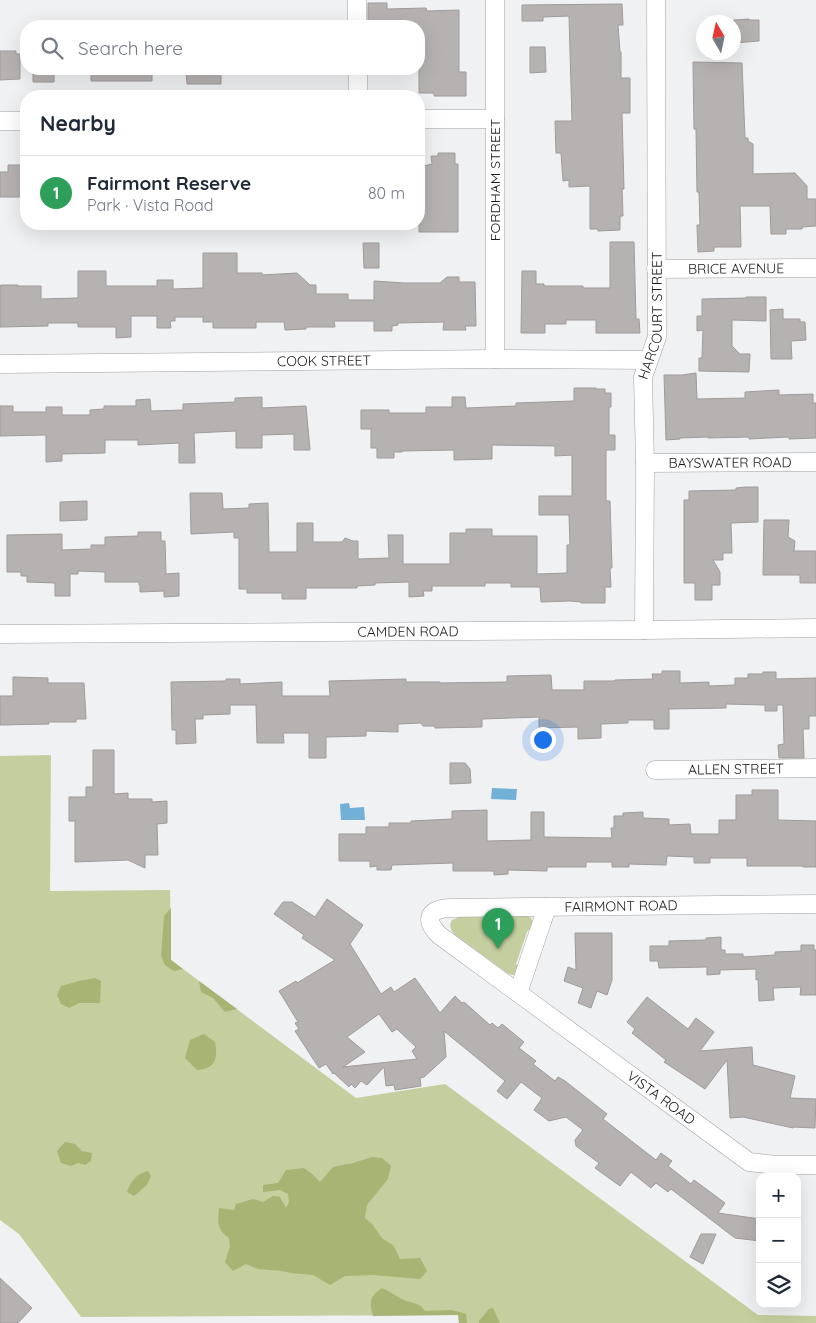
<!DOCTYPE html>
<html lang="en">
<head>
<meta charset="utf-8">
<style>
	:root { --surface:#fff; --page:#f6f6f7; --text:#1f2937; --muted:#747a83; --line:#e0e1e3; --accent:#d93025 }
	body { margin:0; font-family:Quicksand,sans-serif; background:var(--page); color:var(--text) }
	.controls { position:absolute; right:15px; bottom:15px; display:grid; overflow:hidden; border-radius:10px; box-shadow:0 5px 20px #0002 }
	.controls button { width:45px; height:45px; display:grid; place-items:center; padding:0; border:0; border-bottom:1px solid var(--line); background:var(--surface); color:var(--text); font:25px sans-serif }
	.compass { position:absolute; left:696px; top:15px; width:45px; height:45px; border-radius:50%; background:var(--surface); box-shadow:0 5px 20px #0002; rotate:351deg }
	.you { position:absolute; left:542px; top:739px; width:18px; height:18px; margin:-12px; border:4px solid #fff; border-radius:50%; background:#1a73e8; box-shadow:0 0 0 8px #1a73e833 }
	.badge { display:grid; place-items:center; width:32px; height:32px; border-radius:50%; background:var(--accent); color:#fff; font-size:16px; font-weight:700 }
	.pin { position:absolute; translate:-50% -41px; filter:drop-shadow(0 1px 2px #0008) }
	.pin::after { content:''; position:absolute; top:26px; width:18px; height:15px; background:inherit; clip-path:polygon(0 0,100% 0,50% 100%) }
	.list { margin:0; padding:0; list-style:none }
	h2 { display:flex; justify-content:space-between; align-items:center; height:65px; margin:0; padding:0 20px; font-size:21px }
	h2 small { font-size:16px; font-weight:400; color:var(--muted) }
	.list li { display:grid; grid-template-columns:32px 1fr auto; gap:15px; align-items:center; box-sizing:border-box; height:75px; padding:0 20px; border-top:1px solid var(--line) }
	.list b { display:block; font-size:19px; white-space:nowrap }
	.list p { margin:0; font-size:16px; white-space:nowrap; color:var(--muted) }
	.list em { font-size:16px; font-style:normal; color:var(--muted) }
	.icon { flex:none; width:28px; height:28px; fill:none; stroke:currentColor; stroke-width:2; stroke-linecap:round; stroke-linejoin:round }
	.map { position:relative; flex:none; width:816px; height:1323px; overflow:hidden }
	.search { position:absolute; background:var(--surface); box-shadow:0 5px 20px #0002; left:20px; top:20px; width:405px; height:55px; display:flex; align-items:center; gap:12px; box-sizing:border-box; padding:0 18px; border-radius:20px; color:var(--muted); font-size:19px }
	.panel { position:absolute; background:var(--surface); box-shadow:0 5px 20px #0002; left:20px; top:90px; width:405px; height:140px; border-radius:20px }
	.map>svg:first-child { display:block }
	.green { fill:#c4ce9e }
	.forest { fill:#a7b474 }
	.water { fill:#72b0d8 }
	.building { fill:#b6b2b2; stroke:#9e9b9a; fill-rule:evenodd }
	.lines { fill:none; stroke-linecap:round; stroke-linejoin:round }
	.minor-casing { stroke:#a1a1a4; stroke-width:19 }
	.minor { stroke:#fff; stroke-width:18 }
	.labels { text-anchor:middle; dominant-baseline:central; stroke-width:4.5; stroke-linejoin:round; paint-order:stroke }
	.street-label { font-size:14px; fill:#1a1a1b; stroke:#fff }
</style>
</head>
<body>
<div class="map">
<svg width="816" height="1323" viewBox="0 0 816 1323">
	<rect width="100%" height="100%" fill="#f0f1f3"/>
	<path class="green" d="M51 755 50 891 170 890 171 960 356 1098 445 1084 758 1315 816 1316V1323H459L458 1315 81 1317 19 1234 0 1220V756Z
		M528 916 531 918 533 923 532 926 527 932 516 964 518 966 517 975H512L507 973 454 934C450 929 449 925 452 920L459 917Z"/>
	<path class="forest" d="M171 908V960L183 969 174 971 165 965 161 956 164 916Z
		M95 978 101 981 100 1003H79L69 1008 61 1004 57 995 61 986 79 981Z
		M199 981 237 1009 225 1012 213 998 201 992Z
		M204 1034 215 1042C218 1058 216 1069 197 1070L185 1058 190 1040Z
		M65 1142 75 1144 82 1151 92 1153 91 1161 85 1165 78 1163 71 1166 61 1163 57 1151Z
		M372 1157 382 1158 391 1166 388 1179 367 1205 365 1218 372 1224 382 1238 394 1246 400 1259 420 1258 427 1271 420 1279 374 1275 345 1276 330 1285 313 1275 291 1273 283 1271 258 1269 246 1264 233 1271 225 1262 230 1246 229 1238C216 1229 218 1222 219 1208L234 1210 236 1204 253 1199 263 1202 273 1196 280 1197 286 1208 289 1202 288 1194 280 1190 263 1192V1185L278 1183 286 1170 304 1168 312 1174 320 1182 333 1167 353 1163Z
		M148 1171 151 1176 147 1185 134 1196 127 1192C131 1181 136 1174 148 1171Z
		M382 1288C389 1291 394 1295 400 1298 409 1304 419 1301 425 1311L452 1310 466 1314 467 1323H459L458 1315 373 1316C369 1302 370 1296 382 1288Z
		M493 1308 500 1323H479V1321L489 1309Z"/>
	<path class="water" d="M492 788 517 789 516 800 491 799Z
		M349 803 350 808 364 807 365 820H341L340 804Z"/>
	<path class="building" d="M368 3H387V9L426 8 427 11 459 10V72H466V96H434V93H419V26H397V22H368Z
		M622 4 623 25H618L620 52H621V78H630V113H622L624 189H622L623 216H620V230L598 231V229H590V186L569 187V180L563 181 561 153H556L555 121H572L569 16 543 17V21H522V5Z
		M749 19V20H759V41L734 43V20Z
		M530 47H545L546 72 530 73Z
		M0 51H16V54H20V79L0 80Z
		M693 62 742 63 745 138H748V141L753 144V174L795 173 807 186V199H816V226L802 227V229H786V234H771L770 206H740L741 247H714V251L698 252 697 225H700L699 192H697L696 129H694Z
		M33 69H54V82H33Z
		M91 69H152V81H91Z
		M186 69H221V84H187Z
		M438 153H455V164H458V232H419V206H424V166L432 164 431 156H438Z
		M8 165H24V197H0V172H8Z
		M610 242H634L636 319H639L640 333H596V320H566V324H545V333H521L522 271H536V284H544V286H583V288H610Z
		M363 243H379V268H364Z
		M203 253H237V273H262V275L297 273 310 285H316V294H348V300H374V281L404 283H440L447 277H459V282H475L476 326H465L466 330H443L444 322 398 323V325L392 326V331H374V321H334L335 327H306V329L285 330 284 322H256V328H213V322H203V317H175V321H170L171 328H157V316H131V337L116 338V327H78V323H48V326L0 327V286L1 285H18V286H41V299L78 298V271H106V286H157V280H173V289L203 288Z
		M746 297H766V321L732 320V346L740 354H750L749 372 699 371V358H702L703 330 697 331V316H702V299L746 298Z
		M783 309V319H800V322H805L806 340 791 341 792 359H771L770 310Z
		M696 373 697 399 745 398V392L779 390V395L813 394V403H816V438L789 439V437L749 439V437L708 438V437L680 438V439L666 440 664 375H682Z
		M574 388H596V389H605V393H611V407H609V435H615V450H606V501H610L612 568H610L611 587H605V603H581V602L570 601 541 602 540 587H511V583H485V586H432V591H423L424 596 409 597V582L375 583V585L357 586V588H306V599H282V593H247V589H239V538H234V532L191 534 190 493H222L223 509 249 508V504L268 503 269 552H297V523H313V542H342L345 538 353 541H358V559L389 558 388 535H403V564H450V533H466V529H492V536H537V574L567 573V545H570L569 515H539V496H572V455L555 456V446L492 445V459L454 460V450L402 451V452H394V458H377V448H371V429H361V410H389V413H426V407H452V397H465L466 408 516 406V403L574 401Z
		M262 397V408L306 406 310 450H294V434L262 435V448H236V431L194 433 195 463H179V443L138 445V440H105V453L62 454V461L46 462V435L0 436V406H13V412H46V407H62V415H90V410L104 409V406H136V400L150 399 151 411 183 410V404L235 402V398Z
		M746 487H758V522L731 523 732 553H723V560H713L720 572V585H712V600H695V583H684V500H689V491L736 490V488Z
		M87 501V520L60 521V502Z
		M764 520H789L788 537 795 541 794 551H816V583H800V575H763Z
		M138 532H161V541H165L166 574 179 573V596L164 597V591L140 592V585H139V582H105V572L78 571V574H70V596H55V583L27 582V576H21V572H7V535L62 534V550L91 549V545H105V537L138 536Z
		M662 671H680V683L709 682V686L735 685V678H748V674H763V672H776V679L816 678V716H809V729H803L804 758H779L778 745 784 744 783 705H777V711H765V705L726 704V708L669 709V729H654V720H628V723L601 724V738L578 739V727L539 728V717L482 719V727L435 728V726H423L421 723 398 724V732L366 731V736L326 737V758H309V733H283L284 743H257L256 705H230V714L203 715V719H195L196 743 176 744V730H172L171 682 226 681V679H240V684L282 682V696H330L329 681 406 679V682H440V683L507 682V676L551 675 552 690H584V681H615V680L653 679 652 674H662Z
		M13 677 48 678V683H84L86 719H76V722H48L49 724 0 725V696H13Z
		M93 750H114V794L128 793V799H152V802L167 801V823L157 824 158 855H145V868L128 860 75 862V821H69V797H86V787H93Z
		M450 763H465L470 769 471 783 450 784Z
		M752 790H778V820L816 821V867H803V866H747V858H710V863H694V857L667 856 666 865 629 864V867H612V862H586V867H547V871L508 870V874L494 875V871H453V863L392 865 391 870H377V866L370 867V861H339V834H366V827H389V823H411V821L452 819V811L487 810V841L531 840V812H544V837L612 838 611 828H614V816H623V813L643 812V818L669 819V825L690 824 691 834H719V820H736V795H752Z
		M327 899 363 925 350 944 381 994 391 987 394 992 415 978 440 1013 455 996 462 1003 464 1002 490 1025 492 1023 498 1028 502 1024 524 1042 519 1048 536 1061 533 1064 555 1081 558 1077 565 1081 607 1114 603 1119 656 1160 661 1153 672 1161 668 1166 691 1184 694 1180 725 1203 718 1213 760 1219V1241L735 1238 671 1189 668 1192 656 1183 651 1188 631 1172 620 1186 595 1168 599 1163 576 1146 575 1140 583 1130 566 1117 549 1121 534 1110 542 1098 521 1082 507 1099 497 1091 505 1081 444 1031 446 1057 424 1077 420 1078 421 1086 395 1090 394 1085 386 1086 384 1067 367 1085 361 1081 355 1088 351 1084 349 1087 334 1073 333 1074 326 1064 319 1068 295 1031 299 1029 295 1023 298 1022 279 991 296 981 297 983 335 960 302 938 304 935 274 914 283 902H292L315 917ZM379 1014 392 1032 397 1029 416 1047 412 1051 417 1059 343 1067 365 1052 347 1037Z
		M575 933H612V980L607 995 597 991 591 1008 578 1003 583 988 564 981 568 967 576 970Z
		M721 937V950H725V954H743V957L775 955V952L801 951V945H814V950H816V995H800L801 987 773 988 774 1000 759 1001 758 979 756 980V969L720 970V974L707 975V967L659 968 658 961H650V946H669V941L706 940V938Z
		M647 997 688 1029 696 1018 714 1032 700 1051 752 1047 753 1065 795 1076 790 1098 816 1099 815 1128 793 1127V1128L743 1117 730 1118 727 1060 705 1089 664 1062 666 1060 632 1033 635 1029 627 1022Z
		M701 1234H716L703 1264 690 1257Z
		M0 1278 32 1308 18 1323H0Z"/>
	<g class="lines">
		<defs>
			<g id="minor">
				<path d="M357 0V26"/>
				<path d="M495 0V359"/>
				<path d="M358 69V96"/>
				<path d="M419 119H495"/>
				<path d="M0 121H26"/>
				<path id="s1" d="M656 269 816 268"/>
				<path id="s2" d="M0 364 495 359 648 360"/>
				<path id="s3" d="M645 463 816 462"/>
				<path id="s4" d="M644 630 645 463 643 377 657 337 656 0"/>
				<path id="s5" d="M0 634 644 630 816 628"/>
				<path id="s6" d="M655 770 816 768"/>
				<path id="s7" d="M816 904 450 908C428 909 424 920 439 935L749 1162 776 1165H816"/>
				<path d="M518 993 547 907"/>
			</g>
		</defs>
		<use href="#minor" class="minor-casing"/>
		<use href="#minor" class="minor"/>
	</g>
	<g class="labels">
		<g class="street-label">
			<text transform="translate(495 180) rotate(-90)">FORDHAM STREET</text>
			<text stroke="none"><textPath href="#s1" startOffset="80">BRICE AVENUE</textPath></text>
			<text stroke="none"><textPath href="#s4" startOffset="316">HARCOURT STREET</textPath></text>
			<text stroke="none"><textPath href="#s2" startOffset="324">COOK STREET</textPath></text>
			<text stroke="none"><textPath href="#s3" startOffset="85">BAYSWATER ROAD</textPath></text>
			<text stroke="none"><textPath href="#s5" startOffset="408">CAMDEN ROAD</textPath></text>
			<text stroke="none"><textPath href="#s6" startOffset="81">ALLEN STREET</textPath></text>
			<text transform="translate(621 906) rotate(-1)">FAIRMONT ROAD</text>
			<text stroke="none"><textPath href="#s7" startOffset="685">VISTA ROAD</textPath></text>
		</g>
	</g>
</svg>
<div class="controls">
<button>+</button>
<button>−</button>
<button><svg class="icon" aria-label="layers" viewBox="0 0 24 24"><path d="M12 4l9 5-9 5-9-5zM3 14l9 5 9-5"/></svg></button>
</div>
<svg class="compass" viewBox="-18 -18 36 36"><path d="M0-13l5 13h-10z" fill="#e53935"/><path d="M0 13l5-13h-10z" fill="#747a83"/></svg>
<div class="you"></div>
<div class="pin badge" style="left:498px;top:949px;background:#2e9e5b">1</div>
<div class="search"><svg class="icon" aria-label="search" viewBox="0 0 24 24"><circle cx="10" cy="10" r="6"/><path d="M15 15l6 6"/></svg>Search here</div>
<section class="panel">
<h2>Nearby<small></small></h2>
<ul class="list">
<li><span class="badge" style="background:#2e9e5b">1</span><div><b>Fairmont Reserve</b><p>Park · Vista Road</p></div><em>80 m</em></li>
</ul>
</section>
</div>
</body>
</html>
